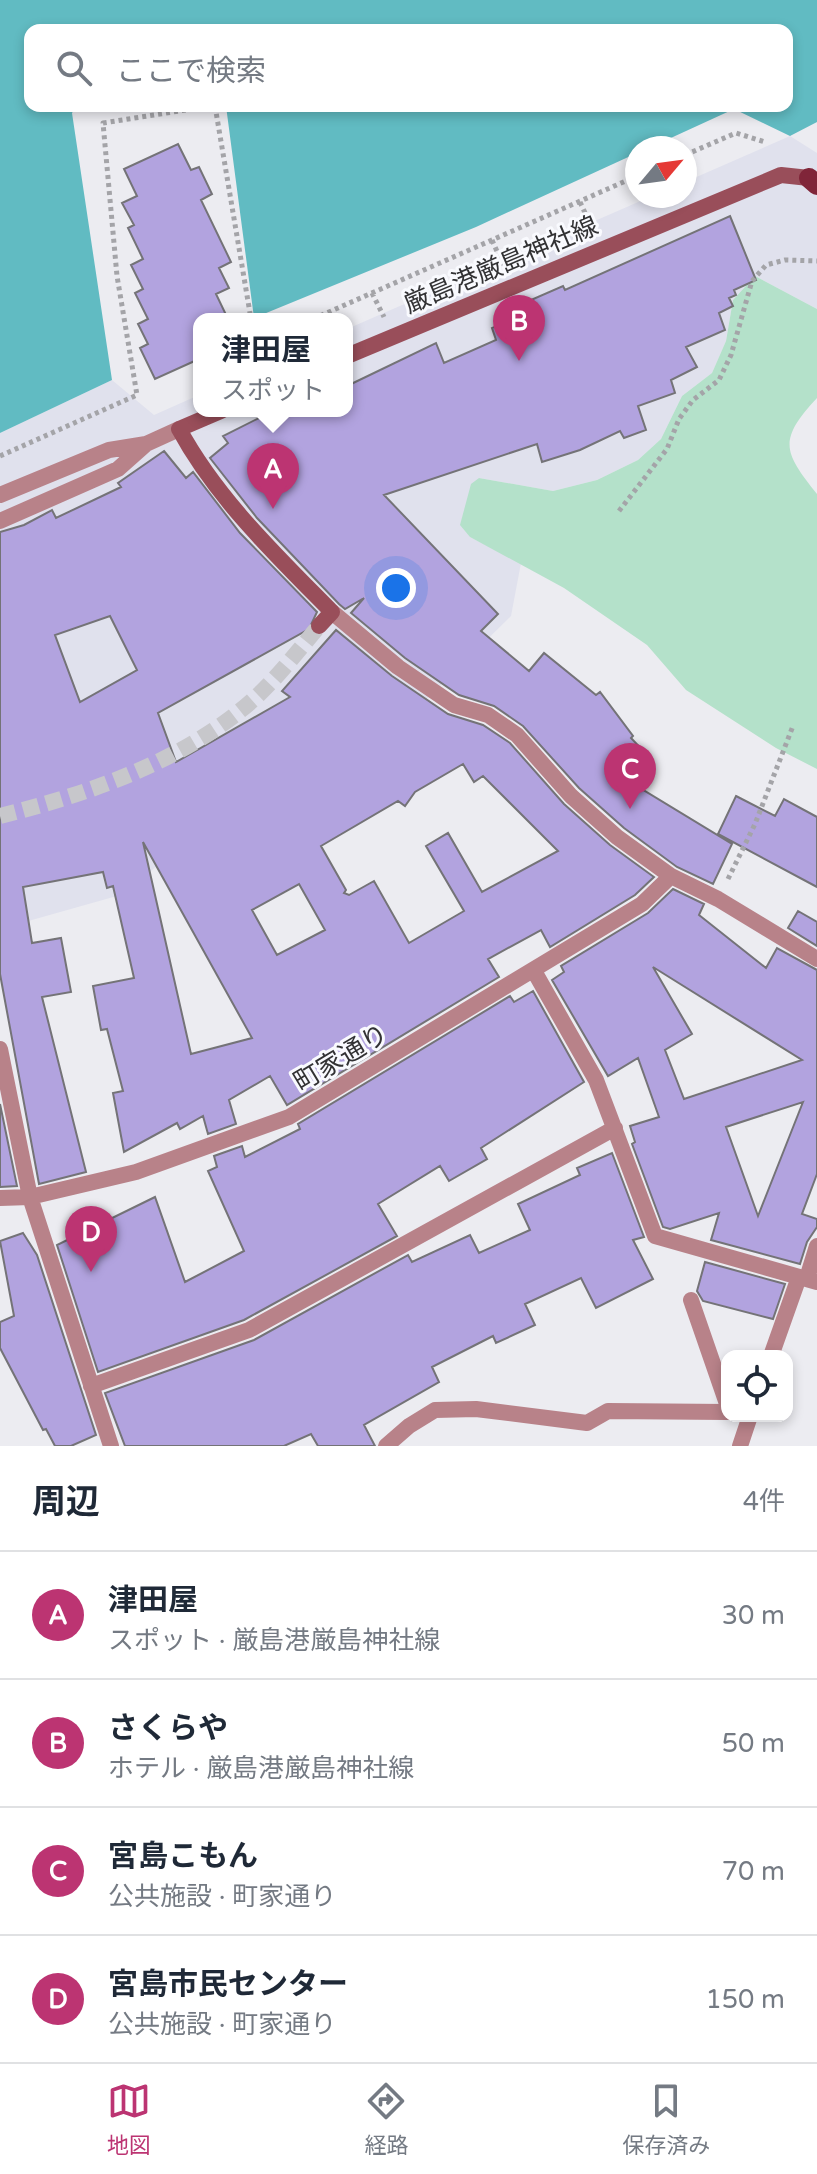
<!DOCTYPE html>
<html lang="ja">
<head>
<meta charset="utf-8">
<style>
	:root { --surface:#fff; --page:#f2f2f3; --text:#1f2937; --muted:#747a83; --line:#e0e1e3; --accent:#bc3472 }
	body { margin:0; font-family:"Varela Round","Noto Sans JP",sans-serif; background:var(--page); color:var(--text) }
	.controls { position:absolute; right:24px; bottom:24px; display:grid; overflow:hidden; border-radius:16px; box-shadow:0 4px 12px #0003 }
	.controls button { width:72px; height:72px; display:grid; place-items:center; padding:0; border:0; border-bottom:2px solid var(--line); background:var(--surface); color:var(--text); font:40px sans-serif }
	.compass { position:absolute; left:625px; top:136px; width:72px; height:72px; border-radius:50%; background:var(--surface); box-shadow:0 4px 12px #0003; rotate:61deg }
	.you { position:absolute; left:396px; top:588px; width:28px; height:28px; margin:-20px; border:6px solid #fff; border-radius:50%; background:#1a73e8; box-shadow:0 0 0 12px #1a73e833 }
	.badge { display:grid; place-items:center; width:52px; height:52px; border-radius:50%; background:var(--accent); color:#fff; font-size:26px; font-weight:700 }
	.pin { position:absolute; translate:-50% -66px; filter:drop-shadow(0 2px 4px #0008) }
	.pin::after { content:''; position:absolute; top:42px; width:28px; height:24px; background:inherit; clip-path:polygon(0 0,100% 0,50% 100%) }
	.popup { position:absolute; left:193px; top:313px; width:160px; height:104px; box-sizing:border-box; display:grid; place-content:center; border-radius:16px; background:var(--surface); filter:drop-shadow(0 2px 6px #0005); font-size:26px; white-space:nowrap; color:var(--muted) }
	.popup b { font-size:30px; color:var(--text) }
	.popup::after { content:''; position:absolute; left:50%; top:100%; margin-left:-16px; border:16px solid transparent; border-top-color:var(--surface) }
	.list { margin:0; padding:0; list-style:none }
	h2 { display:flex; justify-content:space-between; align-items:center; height:104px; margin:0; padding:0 32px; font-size:34px }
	h2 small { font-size:26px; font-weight:400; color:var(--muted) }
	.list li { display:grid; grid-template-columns:52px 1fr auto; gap:24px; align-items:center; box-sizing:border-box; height:128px; padding:0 32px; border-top:2px solid var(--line) }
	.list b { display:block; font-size:30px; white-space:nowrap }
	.list p { margin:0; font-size:26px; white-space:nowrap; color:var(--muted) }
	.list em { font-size:26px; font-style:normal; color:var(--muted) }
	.icon { flex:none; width:44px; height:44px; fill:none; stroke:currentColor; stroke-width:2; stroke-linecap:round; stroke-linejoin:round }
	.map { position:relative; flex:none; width:817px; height:1446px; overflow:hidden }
	.search { position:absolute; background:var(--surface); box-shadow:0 4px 12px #0003; left:24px; right:24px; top:24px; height:88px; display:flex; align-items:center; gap:20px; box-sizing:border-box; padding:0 28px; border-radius:16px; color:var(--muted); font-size:30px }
	.sheet { height:616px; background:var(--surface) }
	nav { display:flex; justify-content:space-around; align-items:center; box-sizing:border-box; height:112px; border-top:2px solid var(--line); background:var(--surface); font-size:22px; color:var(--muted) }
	nav a { display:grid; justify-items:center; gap:4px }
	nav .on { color:var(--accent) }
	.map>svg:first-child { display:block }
	.built { fill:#e0e1ed }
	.green { fill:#b4e1ca }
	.water { fill:#61bbc2 }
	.building { fill:#b2a3df; stroke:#747377; stroke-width:2; fill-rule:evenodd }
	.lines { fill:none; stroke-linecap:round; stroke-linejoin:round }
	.secondary-tunnel { stroke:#c7c7cb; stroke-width:16; stroke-dasharray:16 8; stroke-linecap:butt }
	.path { stroke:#a4a4a8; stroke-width:5; stroke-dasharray:4 4; stroke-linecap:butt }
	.minor { stroke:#b88289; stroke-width:16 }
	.secondary { stroke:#994e5a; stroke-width:16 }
	.primary { stroke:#802539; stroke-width:20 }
	.labels { text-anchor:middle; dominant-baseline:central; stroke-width:6; stroke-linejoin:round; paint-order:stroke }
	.street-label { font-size:26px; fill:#323234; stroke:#f9fafe }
</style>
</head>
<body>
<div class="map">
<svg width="817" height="1446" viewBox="0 0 817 1446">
	<rect width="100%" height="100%" fill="#ececf1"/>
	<path class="built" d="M790 136 817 153V309L755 276 733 300 726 341 712 373 682 396 661 439 638 460 597 480 553 491 479 478 470 537 521 563 511 616 383 742 179 847 124 894 0 929V433L112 380 154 415 199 395V411H347V329L652 196H685V182Z"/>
	<path class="green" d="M755 276 817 309V398C777 441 784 452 817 494V769L776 748 686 690 647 645 564 588 470 537 460 525 471 484 479 478 553 491 597 480 638 460 661 439 682 396 712 373 726 341 733 300Z"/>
	<path class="water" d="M0 0H817V122L790 136 734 109 649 148H637V153L476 227 254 318 226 106H787V30H30V106H77L72 113 112 380 0 433Z"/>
	<path class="building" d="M178 144 191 170 199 167 212 194 201 200 231 262 219 268 229 288 216 294 228 319H199V359L155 379 140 348 148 344 138 324 148 319 135 293 143 289 131 265 143 259 128 228 134 225 122 203 137 196 124 169Z
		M730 216 756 280 734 290 736 295 729 298 733 306 719 313 725 330 686 347 697 367 671 380 675 393 638 406 646 430 624 438 620 431 580 450 542 462 537 444 384 495 498 614 481 631 529 671 544 653 596 695 600 692 633 736 631 738 650 758 627 780 732 844 713 884 677 867 624 828 579 788 523 726 494 706 459 695 405 658 351 613 364 598 345 609 339 604 257 518 210 458 228 443 223 436 261 417 263 421 288 411H347V386L436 343 444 363 496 340 492 328 528 313 524 303 563 286 565 290Z
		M164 451 186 478 193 472 240 533 317 612 309 629 158 713 176 762 290 697 282 691 336 630 392 676 448 714 483 725 510 743 564 804 610 845 654 877 635 895 550 947 541 930 488 959 499 977 287 1105 270 1076 229 1100 236 1124 208 1134 203 1116 180 1129 177 1123 124 1152 113 1093 123 1091 107 1029 101 1030 93 986 134 978 113 886 107 888 103 872 23 887 32 943 61 938 71 992 42 997 86 1172 39 1184 0 974V532L24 525 52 510 56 518 121 487 118 483ZM110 616 137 670 80 702 55 635ZM463 764 474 782 483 776 558 851 482 892 448 833 426 846 464 911 409 943 374 881 349 895 344 893 346 890 321 846 398 801 405 806 415 792ZM143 842 252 1038 191 1054ZM299 884 325 930 277 955 252 910Z
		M736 796 775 816 784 799 817 817V887L718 834Z
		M673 889 704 904 699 915 766 968 777 948 817 970V1174L802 1214 817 1219V1227L807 1242 800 1264 711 1240 719 1213 670 1229 663 1227 632 1144 635 1142 630 1126 659 1117 638 1058 608 1076 552 980 564 972 561 966 648 913ZM653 967 802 1060 684 1099 665 1050 692 1034ZM803 1102 758 1216 726 1127Z
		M798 911 817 922V946L788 928Z
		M533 991 584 1082 481 1148 487 1159 449 1181 440 1166 378 1204 397 1236 244 1320 98 1372 57 1245 155 1197 185 1282 244 1251 208 1171 217 1167 214 1156 242 1146 245 1157 300 1129 298 1124 510 996 514 1002Z
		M0 1104 17 1186 0 1187Z
		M612 1153 644 1237 633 1240 653 1279 596 1308 581 1278 525 1304 535 1325 496 1343 493 1336 432 1367 439 1382 364 1425 375 1446H318L311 1434 284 1446H125L105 1393 254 1340 408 1255 412 1262 470 1235 479 1253 530 1230 518 1204 580 1175 577 1168Z
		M23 1233 37 1255 96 1435 71 1446H55L46 1429 43 1430 0 1348V1322L14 1316 0 1241Z
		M705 1262 785 1284 773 1319 703 1301 697 1291Z"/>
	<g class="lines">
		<path class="secondary-tunnel" d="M0 816C88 794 185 761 254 699 278 677 298 651 319 626"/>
		<path class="path" d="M215 106 251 319
			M685 155 736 133 765 142
			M580 202 593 230
			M492 240 503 265
			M372 293 384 317
			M313 319 637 176
			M0 456 137 395 117 276 103 123 211 106
			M619 511 667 449 679 419 693 400 719 380 731 355 752 281 766 265 785 260 817 261
			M728 879 755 824 793 726"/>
		<path class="minor" d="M0 495 109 450 146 444 179 429
			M0 521 118 469 145 445
			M332 612 398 667 454 705 488 715 517 735 571 796 617 837 671 876 718 899 817 959
			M534 971 596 1080 655 1236 817 1282
			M0 1049 30 1197 111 1446
			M0 1198 30 1197 136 1172 289 1117 642 904 671 876
			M807 1278 817 1246
			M691 1300 727 1404
			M771 1356 799 1277
			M91 1386 249 1330 615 1128
			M386 1446 409 1426 435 1410 476 1409 587 1423 608 1411 727 1412
			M740 1446 750 1416"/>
		<path class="secondary" d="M347 356 781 175 809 178
			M221 411 179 429C217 499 276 555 332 612L319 626"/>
		<path class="primary" d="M809 178 817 185"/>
	</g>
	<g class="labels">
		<g class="street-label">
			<text transform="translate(501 265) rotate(-23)">厳島港厳島神社線</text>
			<text transform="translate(341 1058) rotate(-31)">町家通り</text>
		</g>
	</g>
</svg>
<div class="controls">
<button><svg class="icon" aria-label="locate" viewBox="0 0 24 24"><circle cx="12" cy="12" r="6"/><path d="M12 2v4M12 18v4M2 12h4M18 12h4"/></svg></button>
</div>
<svg class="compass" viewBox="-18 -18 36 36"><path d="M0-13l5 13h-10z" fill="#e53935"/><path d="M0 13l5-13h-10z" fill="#747a83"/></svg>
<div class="you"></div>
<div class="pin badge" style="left:273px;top:509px">A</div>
<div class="popup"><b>津田屋</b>スポット</div>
<div class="pin badge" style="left:519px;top:361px">B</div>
<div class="pin badge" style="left:630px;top:809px">C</div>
<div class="pin badge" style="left:91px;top:1272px">D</div>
<div class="search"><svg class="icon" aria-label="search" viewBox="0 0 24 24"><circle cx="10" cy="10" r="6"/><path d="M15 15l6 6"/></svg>ここで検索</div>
</div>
<section class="sheet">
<h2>周辺<small>4件</small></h2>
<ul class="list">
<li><span class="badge">A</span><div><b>津田屋</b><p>スポット · 厳島港厳島神社線</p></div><em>30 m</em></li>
<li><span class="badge">B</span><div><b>さくらや</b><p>ホテル · 厳島港厳島神社線</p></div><em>50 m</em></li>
<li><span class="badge">C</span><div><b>宮島こもん</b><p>公共施設 · 町家通り</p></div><em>70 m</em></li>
<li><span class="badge">D</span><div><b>宮島市民センター</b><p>公共施設 · 町家通り</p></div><em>150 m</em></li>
</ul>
</section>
<nav>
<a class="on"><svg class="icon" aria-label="map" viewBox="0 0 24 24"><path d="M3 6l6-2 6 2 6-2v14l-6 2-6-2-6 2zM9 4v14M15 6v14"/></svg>地図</a>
<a><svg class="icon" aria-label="directions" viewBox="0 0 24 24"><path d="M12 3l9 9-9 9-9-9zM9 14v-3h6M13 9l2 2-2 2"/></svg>経路</a>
<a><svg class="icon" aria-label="saved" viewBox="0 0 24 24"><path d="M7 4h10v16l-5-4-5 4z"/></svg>保存済み</a>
</nav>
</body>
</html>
